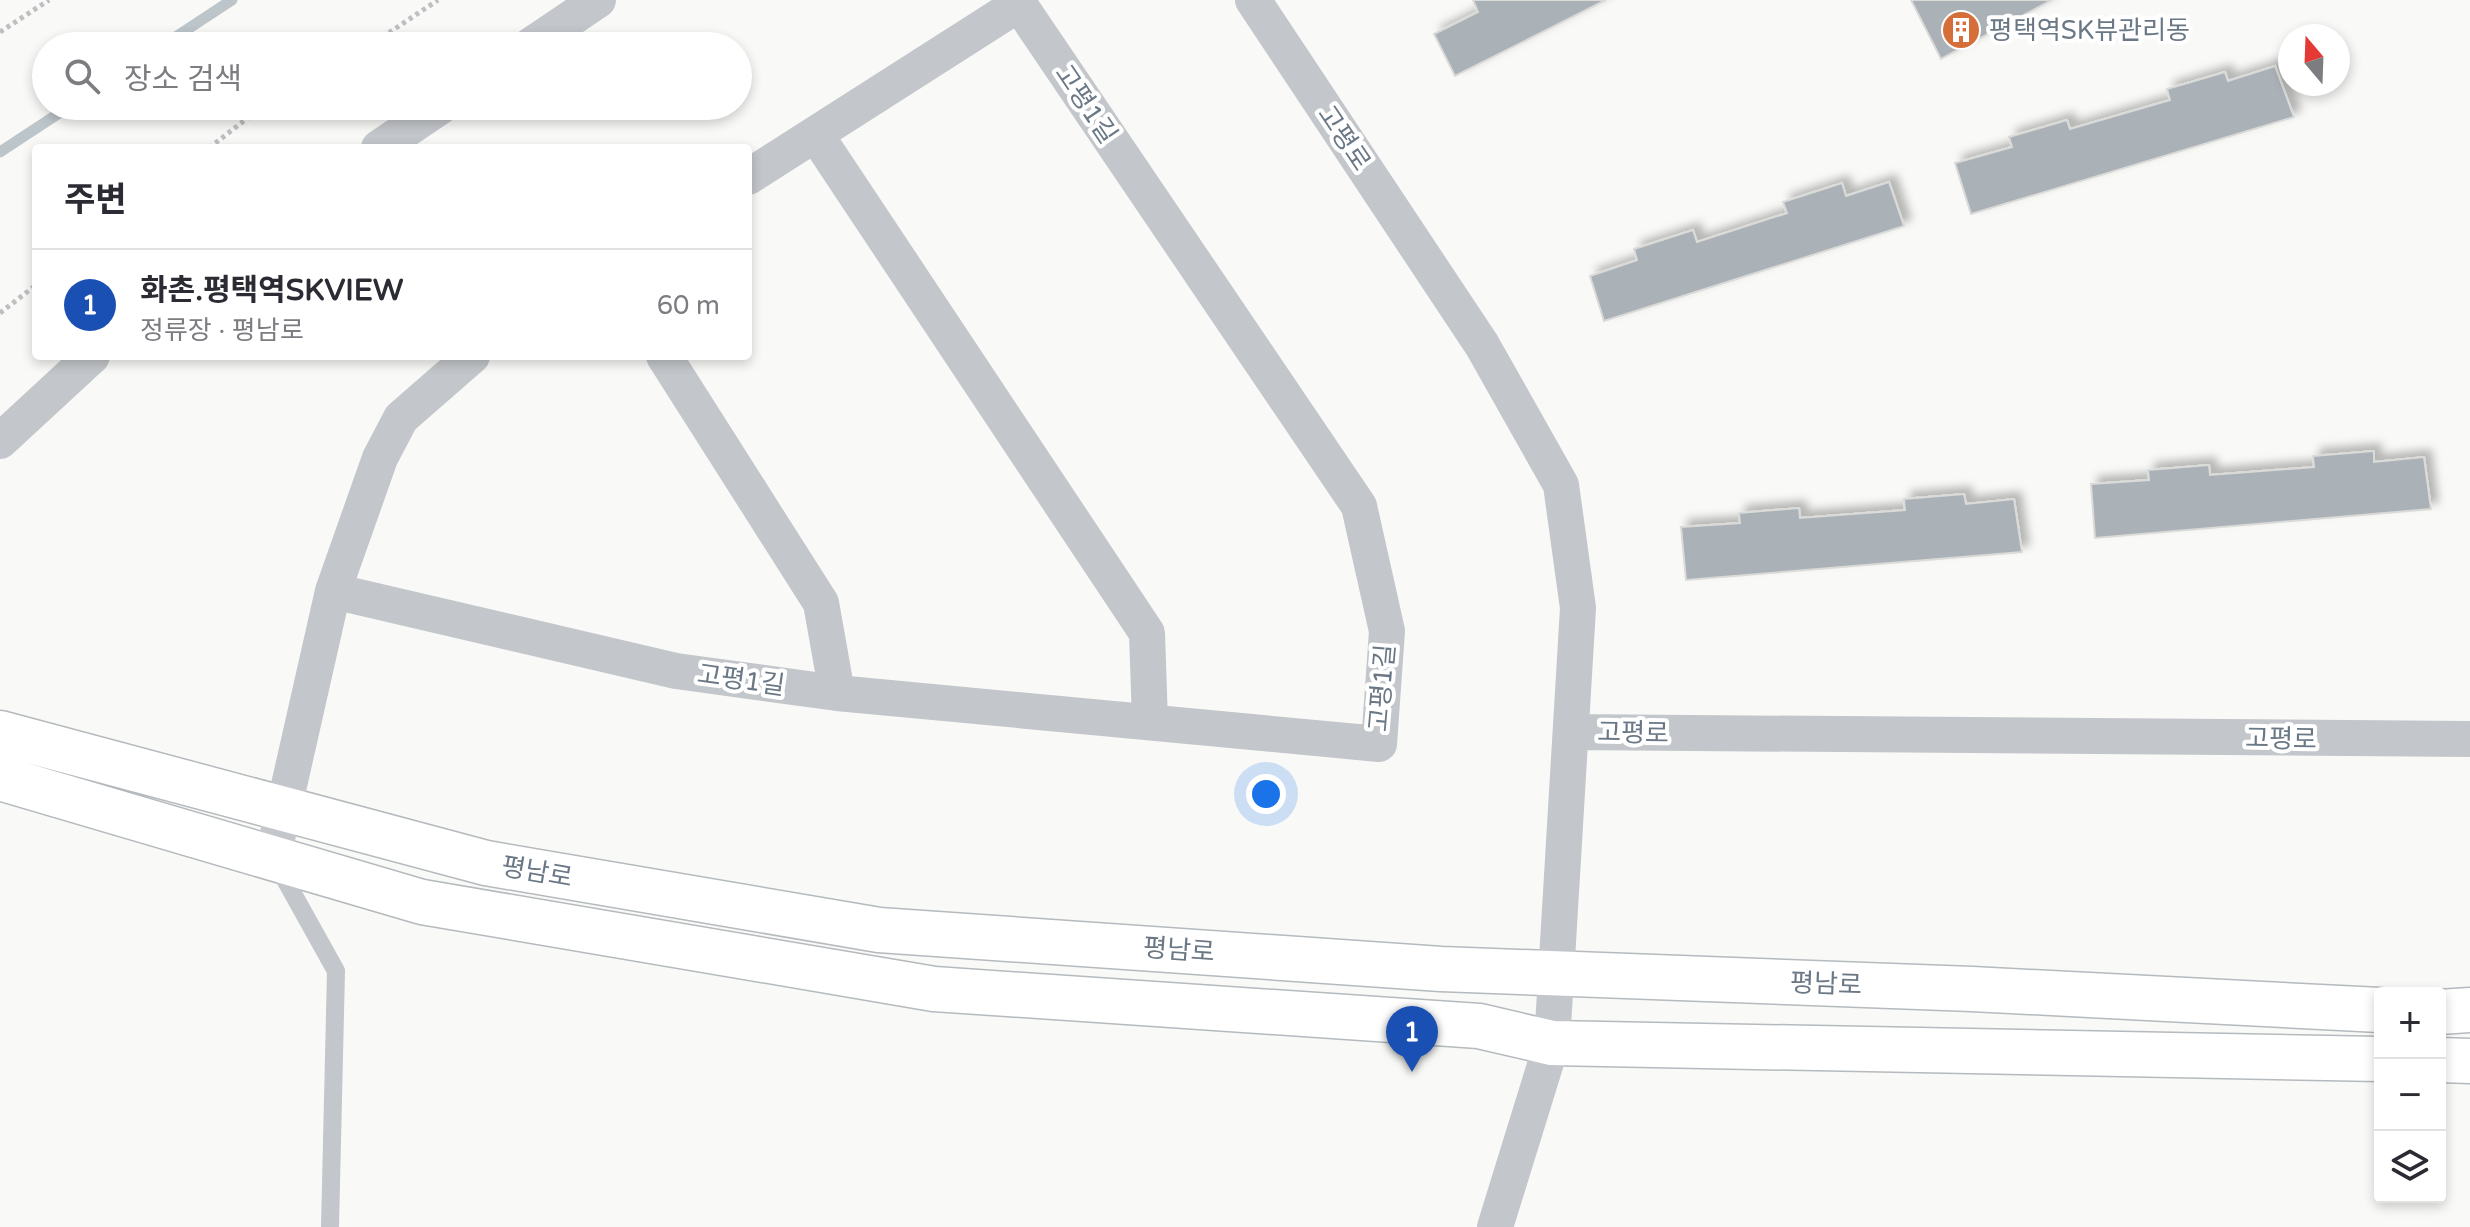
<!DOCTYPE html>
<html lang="ko">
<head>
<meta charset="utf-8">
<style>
	:root { --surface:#fff; --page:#f2f2f3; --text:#2b2b33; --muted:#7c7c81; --line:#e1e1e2; --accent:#2563eb }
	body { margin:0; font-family:"Varela Round","Noto Sans KR",sans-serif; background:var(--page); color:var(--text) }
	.controls { position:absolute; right:24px; bottom:24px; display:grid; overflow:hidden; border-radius:8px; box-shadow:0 4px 12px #0003 }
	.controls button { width:72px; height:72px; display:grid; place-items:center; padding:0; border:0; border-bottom:2px solid var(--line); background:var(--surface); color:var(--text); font:40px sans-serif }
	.compass { position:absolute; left:2278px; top:24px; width:72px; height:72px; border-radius:50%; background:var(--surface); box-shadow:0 4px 12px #0003; rotate:341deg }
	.you { position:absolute; left:1266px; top:794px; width:28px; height:28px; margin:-20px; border:6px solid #fff; border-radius:50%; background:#1a73e8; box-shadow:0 0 0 12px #1a73e833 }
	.badge { display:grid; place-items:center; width:52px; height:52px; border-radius:50%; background:var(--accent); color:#fff; font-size:26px; font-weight:700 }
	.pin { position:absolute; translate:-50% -66px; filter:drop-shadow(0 2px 4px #0008) }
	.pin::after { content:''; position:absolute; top:42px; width:28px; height:24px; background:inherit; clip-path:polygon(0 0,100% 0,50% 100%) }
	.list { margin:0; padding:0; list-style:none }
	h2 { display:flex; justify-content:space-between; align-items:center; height:104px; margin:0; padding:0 32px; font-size:34px }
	h2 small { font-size:26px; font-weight:400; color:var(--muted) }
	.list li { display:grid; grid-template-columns:52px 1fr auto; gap:24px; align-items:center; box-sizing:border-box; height:112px; padding:0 32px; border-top:2px solid var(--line) }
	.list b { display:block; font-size:30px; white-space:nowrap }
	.list p { margin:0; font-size:26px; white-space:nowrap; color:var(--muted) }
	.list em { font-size:26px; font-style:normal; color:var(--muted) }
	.icon { flex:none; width:44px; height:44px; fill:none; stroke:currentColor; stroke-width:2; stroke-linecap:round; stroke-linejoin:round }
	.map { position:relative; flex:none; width:2470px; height:1227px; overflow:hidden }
	.search { position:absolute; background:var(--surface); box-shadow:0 4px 12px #0003; left:32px; top:32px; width:720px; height:88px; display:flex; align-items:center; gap:20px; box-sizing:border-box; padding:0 28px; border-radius:44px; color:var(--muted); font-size:30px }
	.panel { position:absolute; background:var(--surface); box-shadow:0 4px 12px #0003; left:32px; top:144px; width:720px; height:216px; border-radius:8px }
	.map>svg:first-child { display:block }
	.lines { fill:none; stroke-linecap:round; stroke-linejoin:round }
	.stream { stroke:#bcc5ca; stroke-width:11 }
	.building { fill:#aab1b7; stroke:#dadbd9; stroke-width:2; filter:url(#shadow) }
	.secondary-casing { stroke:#b5babe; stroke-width:47 }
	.path { stroke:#bdbfc2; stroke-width:5; stroke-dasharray:4 4; stroke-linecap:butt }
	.lane { stroke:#c3c6ca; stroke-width:18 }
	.street { stroke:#c3c6ca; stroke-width:36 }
	.secondary { stroke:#fff; stroke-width:44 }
	.labels { text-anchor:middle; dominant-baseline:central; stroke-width:8; stroke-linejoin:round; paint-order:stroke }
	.poi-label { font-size:26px; fill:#6a7785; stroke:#fff; text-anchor:start }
	.street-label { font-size:26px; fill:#6a7785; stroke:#fff }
</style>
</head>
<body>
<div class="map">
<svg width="2470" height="1227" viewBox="0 0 2470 1227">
	<defs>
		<filter id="shadow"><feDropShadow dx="7" dy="-7" stdDeviation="4" flood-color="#0004"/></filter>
	</defs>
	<rect width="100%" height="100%" fill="#f9f9f7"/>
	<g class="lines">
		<path class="stream" d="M162 46 232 0
			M0 152 70 106"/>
	</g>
	<path class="building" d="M1606 0 1455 76 1434 34 1478 12 1473 0Z
		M1911 0H2052L1941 59Z
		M2275 66 2294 117 1971 214 1955 163 2012 147 2009 137 2067 120 2070 129 2170 100 2167 89 2225 72 2228 81Z
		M1889 182 1904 226 1604 321 1590 276 1637 260 1634 249 1693 230 1697 242 1787 213 1783 202 1842 183 1846 196Z
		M2374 451V462L2424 457 2431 509 2095 538 2091 484 2149 480 2148 470 2209 465 2210 475 2314 467 2313 456Z
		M1964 494 1966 504 2014 499 2022 552 1686 580 1681 527 1740 523 1739 513 1799 508 1800 518 1905 510 1904 499Z"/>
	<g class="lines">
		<defs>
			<path id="secondary" d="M0 733 486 863 879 930 1441 969 1972 989 2380 1010
				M0 778 422 902 934 989 1479 1026 1552 1043 2380 1059
				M2440 1012 2470 1010
				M2440 1060 2470 1061"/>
		</defs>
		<use href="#secondary" class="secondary-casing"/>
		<path class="path" d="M0 32 49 0
			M369 46 438 0
			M209 148 263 106
			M0 313 36 285"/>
		<path class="lane" d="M277 865 336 971 330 1227"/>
		<path class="street" d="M1253 0 1482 345 1561 485 1578 608 1552 1043 1495 1227
			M530 46 598 0
			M816 135 1147 633 1150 722
			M379 148 441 106
			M664 356 821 603 837 693
			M0 441 92 356
			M333 591 676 671 837 693 1379 744 1387 631 1359 506 1019 4 748 177
			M1571 732 2470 739
			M273 856 333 591 380 458 401 418 472 356"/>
		<use href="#secondary" class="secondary"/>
	</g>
	<defs>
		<symbol id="building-disc" viewBox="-11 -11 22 22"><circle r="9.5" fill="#d66e3a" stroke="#fff"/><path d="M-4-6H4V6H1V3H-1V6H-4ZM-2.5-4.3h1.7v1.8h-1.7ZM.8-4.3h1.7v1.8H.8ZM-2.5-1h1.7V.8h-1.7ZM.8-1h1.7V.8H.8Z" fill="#fff"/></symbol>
	</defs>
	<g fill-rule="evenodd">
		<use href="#building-disc" x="1939" y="8" width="44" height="44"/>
	</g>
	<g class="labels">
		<g class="poi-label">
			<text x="1989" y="30">평택역SK뷰관리동</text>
		</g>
		<g class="street-label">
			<text transform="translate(1086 104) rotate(56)">고평1길</text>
			<text transform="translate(1344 138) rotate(56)">고평로</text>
			<text transform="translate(741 680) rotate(8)">고평1길</text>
			<text transform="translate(1382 688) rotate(-85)">고평1길</text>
			<text transform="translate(1633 733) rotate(1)">고평로</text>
			<text transform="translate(2281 739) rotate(1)">고평로</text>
			<text transform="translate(537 872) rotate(10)">평남로</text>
			<text transform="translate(1179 950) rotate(4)">평남로</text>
			<text transform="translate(1826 984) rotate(2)">평남로</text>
		</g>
	</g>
</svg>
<div class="controls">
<button>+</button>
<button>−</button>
<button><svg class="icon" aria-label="layers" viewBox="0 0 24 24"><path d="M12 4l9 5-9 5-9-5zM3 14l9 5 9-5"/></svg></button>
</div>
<svg class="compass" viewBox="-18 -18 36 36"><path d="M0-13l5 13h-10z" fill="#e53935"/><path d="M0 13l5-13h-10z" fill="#7c7c81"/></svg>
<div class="you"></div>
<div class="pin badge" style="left:1412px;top:1072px;background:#1a4fb4">1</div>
<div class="search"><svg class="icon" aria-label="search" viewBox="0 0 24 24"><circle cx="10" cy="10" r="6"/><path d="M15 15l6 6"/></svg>장소 검색</div>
<section class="panel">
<h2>주변<small></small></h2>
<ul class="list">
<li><span class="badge" style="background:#1a4fb4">1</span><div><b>화촌.평택역SKVIEW</b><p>정류장 · 평남로</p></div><em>60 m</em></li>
</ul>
</section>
</div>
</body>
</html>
